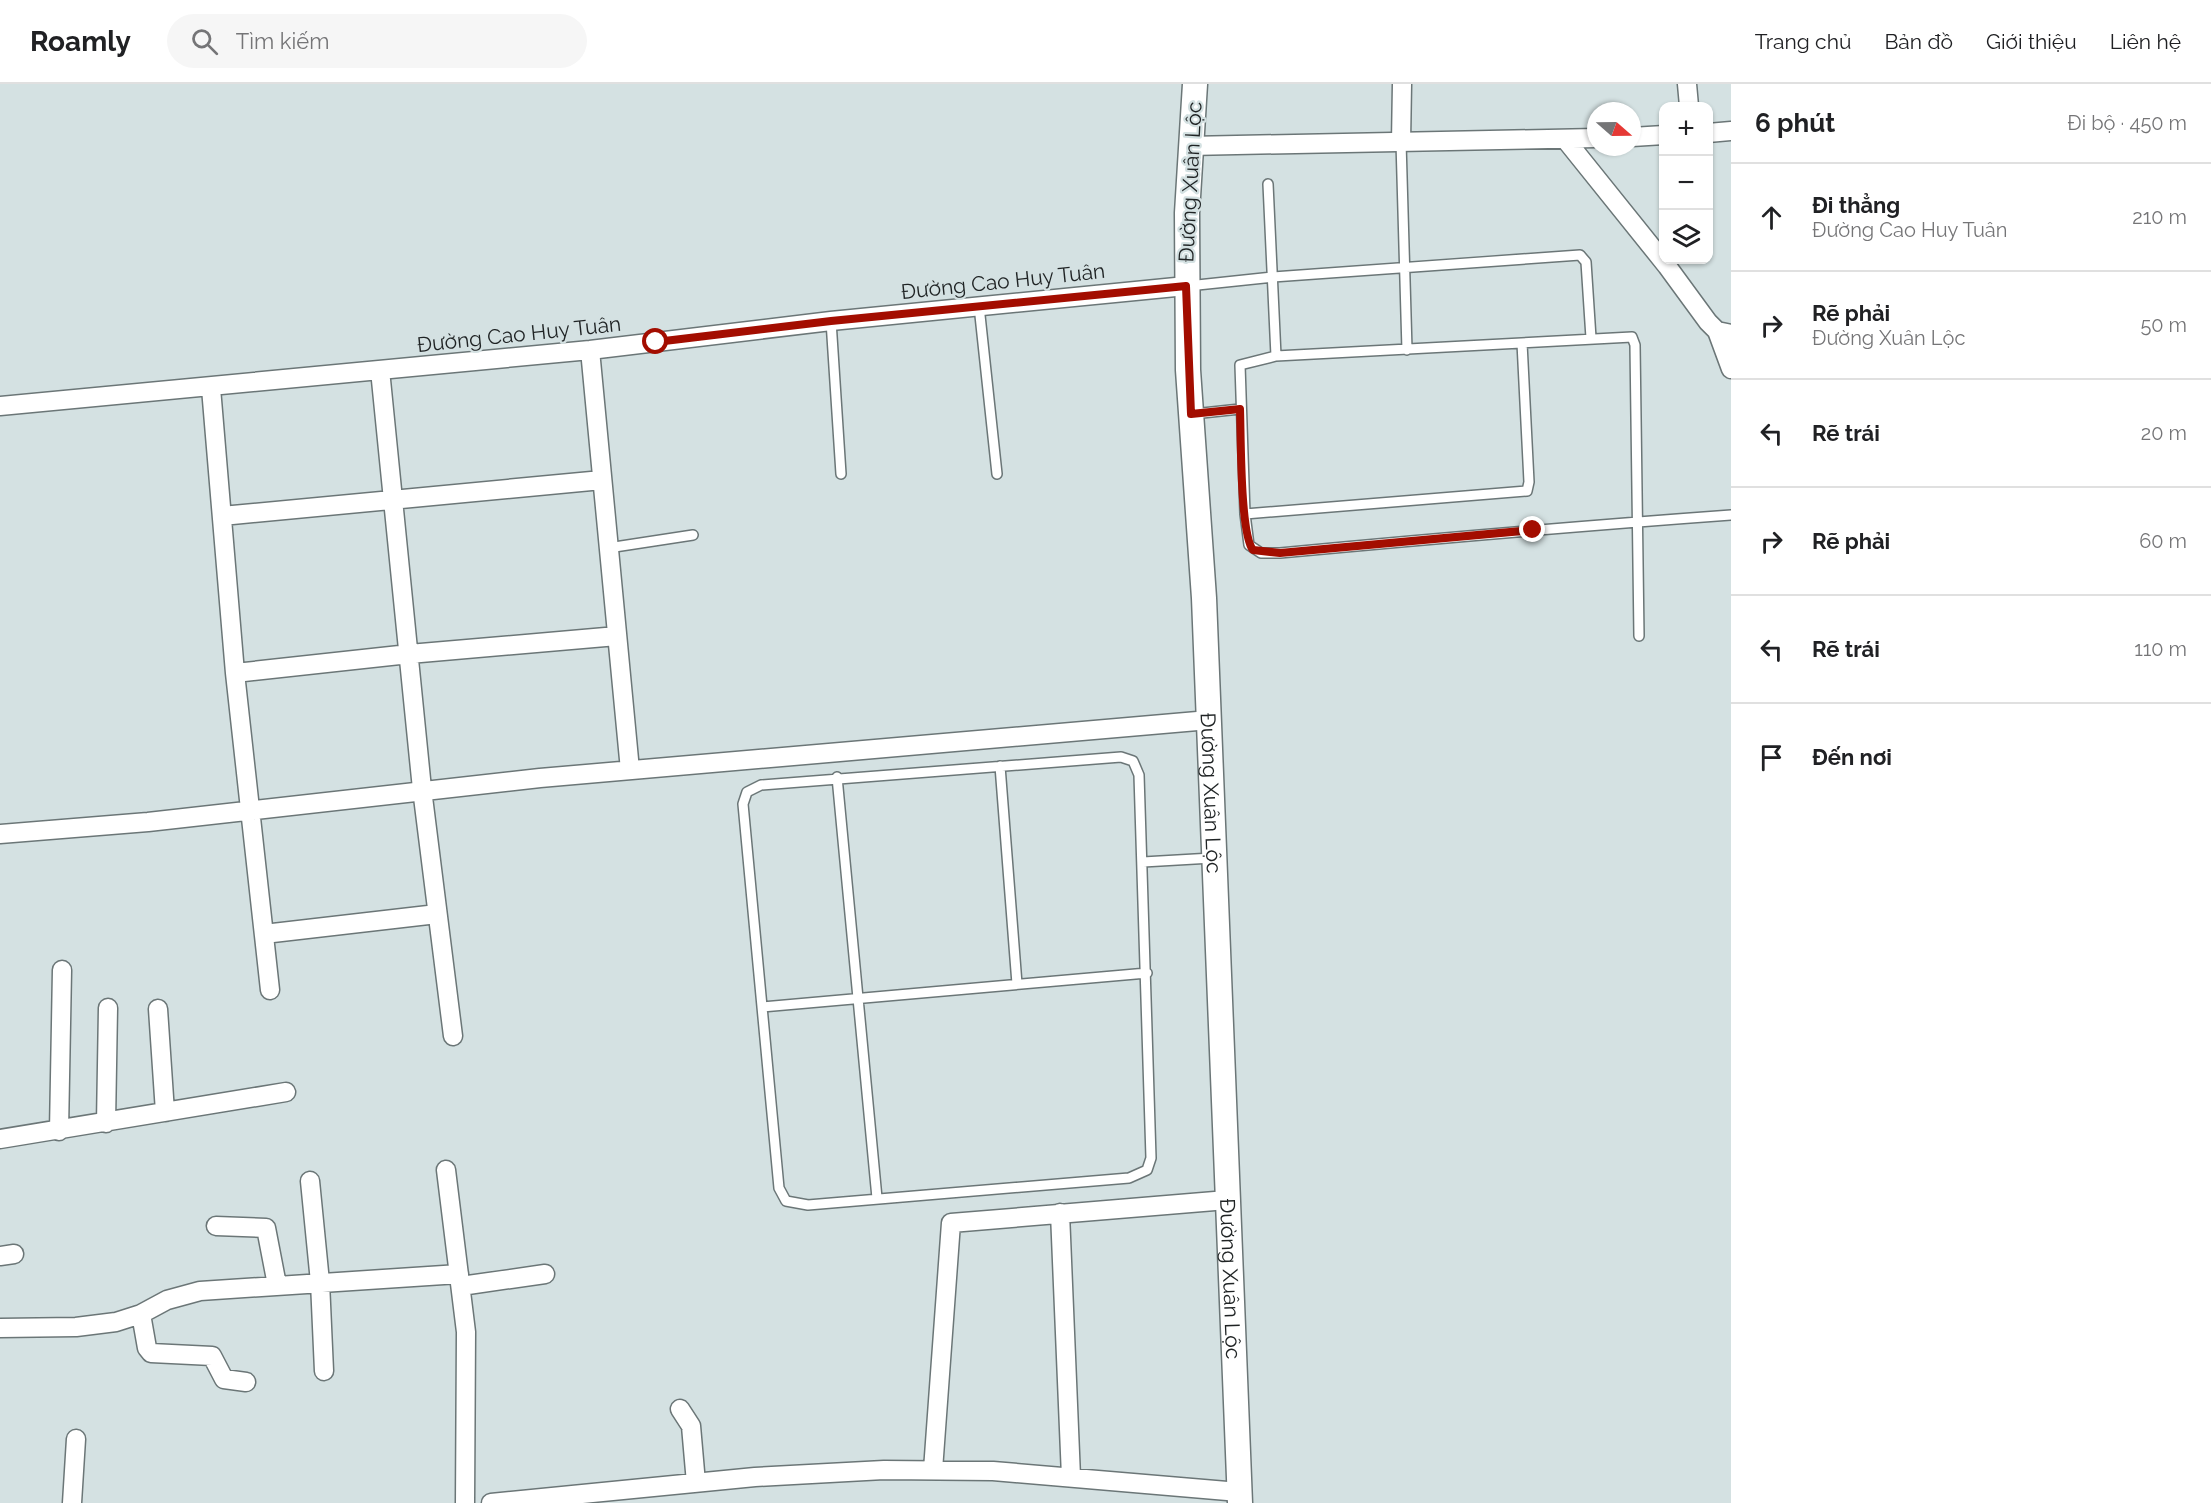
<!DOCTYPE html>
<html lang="vi">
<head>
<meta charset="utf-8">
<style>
	:root { --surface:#fff; --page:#f6f6f6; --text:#202124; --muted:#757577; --line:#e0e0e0 }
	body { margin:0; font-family:Raleway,sans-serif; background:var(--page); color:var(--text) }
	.controls { position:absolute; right:18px; top:18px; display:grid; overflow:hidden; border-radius:12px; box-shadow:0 2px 4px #0004 }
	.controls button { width:54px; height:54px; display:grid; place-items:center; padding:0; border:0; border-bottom:2px solid var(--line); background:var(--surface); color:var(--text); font:30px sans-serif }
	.compass { position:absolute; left:1587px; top:18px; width:54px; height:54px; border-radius:50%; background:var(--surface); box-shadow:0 2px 4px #0004; rotate:110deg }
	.stop { position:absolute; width:18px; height:18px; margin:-14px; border:4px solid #a30d00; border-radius:50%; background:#fff }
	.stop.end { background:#a30d00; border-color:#fff; box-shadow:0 2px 6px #0008 }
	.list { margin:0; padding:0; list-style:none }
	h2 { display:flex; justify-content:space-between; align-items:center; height:78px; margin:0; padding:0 24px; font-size:26px }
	h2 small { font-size:20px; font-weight:400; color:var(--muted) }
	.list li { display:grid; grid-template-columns:39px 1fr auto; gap:18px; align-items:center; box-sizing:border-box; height:108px; padding:0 24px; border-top:2px solid var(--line) }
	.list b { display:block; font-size:22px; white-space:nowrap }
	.list p { margin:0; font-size:20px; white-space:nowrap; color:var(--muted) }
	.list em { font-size:20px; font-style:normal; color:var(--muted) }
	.icon { flex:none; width:33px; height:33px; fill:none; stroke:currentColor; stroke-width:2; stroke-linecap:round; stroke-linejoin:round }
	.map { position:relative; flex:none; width:1731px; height:1419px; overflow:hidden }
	header { display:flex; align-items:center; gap:36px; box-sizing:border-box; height:84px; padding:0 30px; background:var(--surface); border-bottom:2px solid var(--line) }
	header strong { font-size:28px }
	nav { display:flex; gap:33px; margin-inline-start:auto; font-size:21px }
	.search { width:420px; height:54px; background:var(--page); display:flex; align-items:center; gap:15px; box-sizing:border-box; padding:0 21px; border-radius:33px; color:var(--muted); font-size:22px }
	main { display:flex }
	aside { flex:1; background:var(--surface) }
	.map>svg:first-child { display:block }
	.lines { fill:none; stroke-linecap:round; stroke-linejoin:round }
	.lane-casing { stroke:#6b7677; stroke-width:12 }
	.street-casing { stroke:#6b7677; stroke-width:21 }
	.secondary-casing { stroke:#6b7677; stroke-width:27 }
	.lane { stroke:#fff; stroke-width:9 }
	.street { stroke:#fff; stroke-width:18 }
	.secondary { stroke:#fff; stroke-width:24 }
	.route { stroke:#a30d00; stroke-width:8 }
	.labels { text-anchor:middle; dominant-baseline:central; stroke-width:4.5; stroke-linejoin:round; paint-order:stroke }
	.street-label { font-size:21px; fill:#1f2324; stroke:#d4e1e2 }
</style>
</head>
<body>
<header>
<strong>Roamly</strong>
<div class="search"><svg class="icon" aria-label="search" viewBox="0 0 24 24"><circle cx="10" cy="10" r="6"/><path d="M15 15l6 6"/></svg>Tìm kiếm</div>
<nav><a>Trang chủ</a><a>Bản đồ</a><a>Giới thiệu</a><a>Liên hệ</a></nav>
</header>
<main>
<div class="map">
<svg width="1731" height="1419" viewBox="0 0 1731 1419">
	<rect width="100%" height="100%" fill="#d4e1e2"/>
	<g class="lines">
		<defs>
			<path id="lane" d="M1401 58 1407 266
				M1268 100 1276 272
				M1188 202 1273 193 1580 171 1586 178 1591 254
				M979 222 997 390
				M831 237 841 390
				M1193 330 1240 325
				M1245 430 1527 407 1529 398 1522 259
				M608 464 693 451
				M1639 552 1635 261 1632 253 1276 272 1240 281 1245 430 1249 461 1261 469H1280C1430 455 1580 442 1731 431
				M1121 673 1133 677 1139 691 1151 1074 1147 1086 1129 1094 808 1121 786 1117 779 1104 743 720 747 708 761 701Z
				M1000 682 1017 900
				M837 693 877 1114
				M1143 778 1212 774
				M762 923 1147 889"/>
			<path id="street" d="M1687 0 1689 22
				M1708 49 1731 47
				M1632 53 1664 51
				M1565 55 1667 182 1708 238 1717 247 1731 250
				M1401 58 1402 0
				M1189 62 1596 54
				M1717 247 1731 285
				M590 266 630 686
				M380 286 422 705 453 952
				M211 304 235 589 270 906
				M0 322 590 266 831 237 1186 202
				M222 432 602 396
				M235 589 409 570 617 552
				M0 750 148 738 540 694 1209 636
				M264 850 437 830
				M158 925 165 1028
				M106 1039 108 924
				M59 1047 62 886
				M0 1055 286 1008
				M446 1086 466 1248 465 1419
				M310 1097 320 1198 324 1287
				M1060 1129 1071 1393
				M216 1142 266 1144 277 1201
				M0 1172 14 1170
				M461 1202 545 1190
				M141 1230 147 1264 151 1269 212 1272 224 1295 246 1298
				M0 1244 76 1243 116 1238 141 1230 167 1216 200 1207 459 1190
				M680 1325 691 1342 696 1399
				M933 1386 951 1139 1227 1116
				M72 1419 76 1355
				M491 1419 755 1393 884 1386 993 1387 1239 1408"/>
			<g id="secondary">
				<path id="s1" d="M1195 0 1187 129 1188 286 1204 514 1240 1419"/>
			</g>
		</defs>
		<use href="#lane" class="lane-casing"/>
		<use href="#street" class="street-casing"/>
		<use href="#secondary" class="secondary-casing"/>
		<use href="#lane" class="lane"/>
		<use href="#street" class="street"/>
		<use href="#secondary" class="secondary"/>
	</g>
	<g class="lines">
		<path class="route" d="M656 258 831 237 1186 202 1191 330 1240 325C1241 351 1240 450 1253 466L1280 469 1533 446"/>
	</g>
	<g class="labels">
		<g class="street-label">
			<text transform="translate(1190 98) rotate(-87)">Đường Xuân Lộc</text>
			<text transform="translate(1003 197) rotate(-6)">Đường Cao Huy Tuân</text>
			<text transform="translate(519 250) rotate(-6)">Đường Cao Huy Tuân</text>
			<text stroke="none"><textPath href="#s1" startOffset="710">Đường Xuân Lộc</textPath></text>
			<text stroke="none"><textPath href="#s1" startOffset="1196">Đường Xuân Lộc</textPath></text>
		</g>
	</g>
</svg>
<div class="controls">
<button>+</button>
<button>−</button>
<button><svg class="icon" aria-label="layers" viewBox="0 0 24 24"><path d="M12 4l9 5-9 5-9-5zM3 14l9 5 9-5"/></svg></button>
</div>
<svg class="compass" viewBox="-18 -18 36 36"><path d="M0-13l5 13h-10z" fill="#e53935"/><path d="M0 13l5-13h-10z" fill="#757577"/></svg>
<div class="stop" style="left:656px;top:258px"></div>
<div class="stop end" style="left:1533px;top:446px"></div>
</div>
<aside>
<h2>6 phút<small>Đi bộ · 450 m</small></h2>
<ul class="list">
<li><svg class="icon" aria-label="ahead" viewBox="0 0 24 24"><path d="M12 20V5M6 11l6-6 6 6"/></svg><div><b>Đi thẳng</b><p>Đường Cao Huy Tuân</p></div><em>210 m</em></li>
<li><svg class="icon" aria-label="right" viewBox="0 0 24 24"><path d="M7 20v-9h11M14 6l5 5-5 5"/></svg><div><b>Rẽ phải</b><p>Đường Xuân Lộc</p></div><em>50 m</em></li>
<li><svg class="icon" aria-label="left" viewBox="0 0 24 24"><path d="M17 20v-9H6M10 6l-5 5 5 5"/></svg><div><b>Rẽ trái</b></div><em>20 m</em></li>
<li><svg class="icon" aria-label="right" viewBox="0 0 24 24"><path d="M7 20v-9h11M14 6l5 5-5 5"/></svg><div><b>Rẽ phải</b></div><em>60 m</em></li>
<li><svg class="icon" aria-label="left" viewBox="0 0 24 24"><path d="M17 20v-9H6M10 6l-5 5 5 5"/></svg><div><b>Rẽ trái</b></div><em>110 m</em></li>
<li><svg class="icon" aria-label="arrive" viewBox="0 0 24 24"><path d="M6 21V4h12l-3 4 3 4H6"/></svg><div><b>Đến nơi</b></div></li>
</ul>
</aside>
</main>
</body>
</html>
